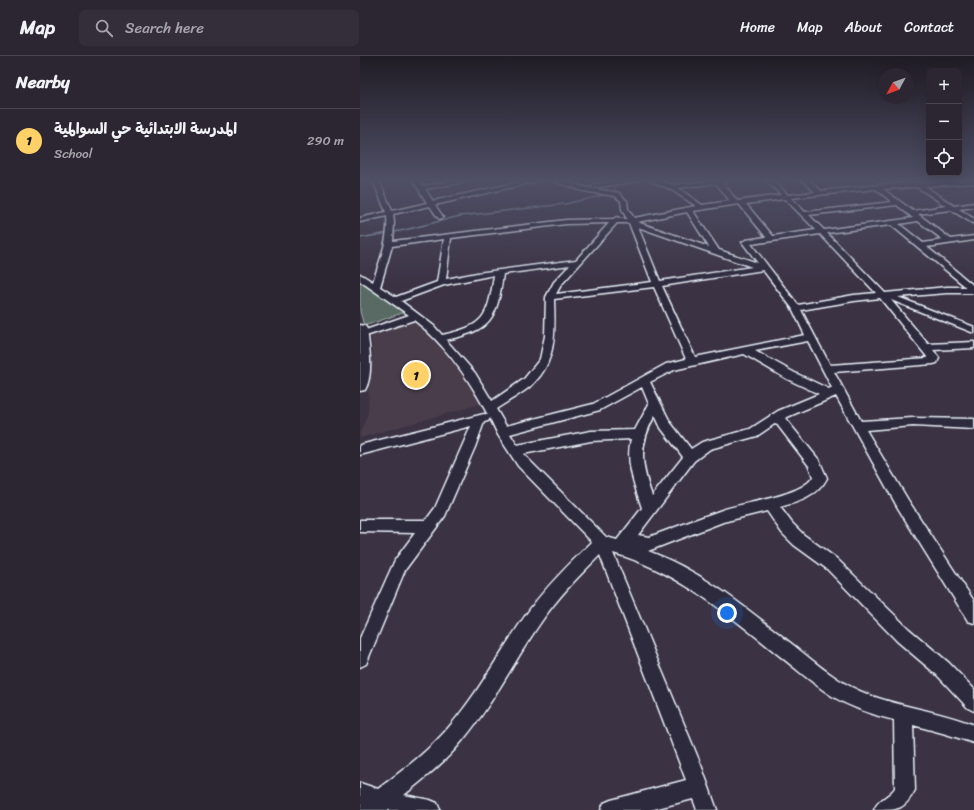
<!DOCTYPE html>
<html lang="en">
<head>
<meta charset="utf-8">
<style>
	:root { --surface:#2c2632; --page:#342e3a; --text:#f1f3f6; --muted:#a6a5ac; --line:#48434d; --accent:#ffd166 }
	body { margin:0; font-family:Sriracha,"Playpen Sans Arabic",sans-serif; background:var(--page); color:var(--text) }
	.controls { position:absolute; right:12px; top:12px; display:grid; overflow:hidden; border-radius:6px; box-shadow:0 4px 16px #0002 }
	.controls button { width:36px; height:36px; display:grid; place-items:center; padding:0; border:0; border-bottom:1px solid var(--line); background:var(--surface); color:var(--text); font:20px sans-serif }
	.compass { position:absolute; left:518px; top:12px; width:36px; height:36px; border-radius:50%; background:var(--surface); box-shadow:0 4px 16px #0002; rotate:229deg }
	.you { position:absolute; left:367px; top:557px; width:14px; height:14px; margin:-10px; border:3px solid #fff; border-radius:50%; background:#1a73e8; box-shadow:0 0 0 6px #1a73e833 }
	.badge { display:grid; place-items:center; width:26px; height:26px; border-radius:50%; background:var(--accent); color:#111; font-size:13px; font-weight:700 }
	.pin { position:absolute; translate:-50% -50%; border:2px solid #fff; box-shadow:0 1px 4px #0006 }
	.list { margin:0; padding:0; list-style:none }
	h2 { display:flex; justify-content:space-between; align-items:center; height:52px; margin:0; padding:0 16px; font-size:17px }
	h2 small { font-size:13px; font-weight:400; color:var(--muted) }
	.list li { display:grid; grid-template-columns:26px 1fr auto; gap:12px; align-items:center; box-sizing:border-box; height:64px; padding:0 16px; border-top:1px solid var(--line) }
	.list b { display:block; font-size:15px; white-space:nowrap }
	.list p { margin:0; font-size:13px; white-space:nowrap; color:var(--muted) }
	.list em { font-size:13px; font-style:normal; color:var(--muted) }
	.icon { flex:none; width:22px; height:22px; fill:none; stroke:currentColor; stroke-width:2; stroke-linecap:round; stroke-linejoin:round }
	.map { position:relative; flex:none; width:614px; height:754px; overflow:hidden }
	header { display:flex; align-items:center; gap:24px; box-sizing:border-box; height:56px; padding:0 20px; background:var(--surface); border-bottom:1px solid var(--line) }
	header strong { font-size:19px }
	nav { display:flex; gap:22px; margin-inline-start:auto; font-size:14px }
	.search { width:280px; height:36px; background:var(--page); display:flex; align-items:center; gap:10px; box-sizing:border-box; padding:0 14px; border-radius:6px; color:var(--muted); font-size:15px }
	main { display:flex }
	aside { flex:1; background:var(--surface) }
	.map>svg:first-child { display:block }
	.built { fill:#493c4b }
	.green { fill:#596b63; stroke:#a0aeae }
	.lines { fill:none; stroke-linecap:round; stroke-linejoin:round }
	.stream { stroke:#8da0ab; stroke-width:1.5 }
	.minor-casing { stroke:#e8f1f8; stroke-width:3 }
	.secondary-casing { stroke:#e8f1f8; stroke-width:3 }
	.minor { fill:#2f2a3d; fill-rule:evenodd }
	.secondary { fill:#2f2a3d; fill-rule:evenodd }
</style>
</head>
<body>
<header>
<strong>Map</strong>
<div class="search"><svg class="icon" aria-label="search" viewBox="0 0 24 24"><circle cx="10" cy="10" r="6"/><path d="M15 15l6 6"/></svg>Search here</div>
<nav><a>Home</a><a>Map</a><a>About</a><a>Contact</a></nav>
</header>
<main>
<aside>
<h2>Nearby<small></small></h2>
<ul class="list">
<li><span class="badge">1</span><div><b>المدرسة الابتدائية حي السوالمية</b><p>School</p></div><em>290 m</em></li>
</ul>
</aside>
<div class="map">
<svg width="614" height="754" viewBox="0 0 614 754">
	<rect width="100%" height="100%" fill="#3b3243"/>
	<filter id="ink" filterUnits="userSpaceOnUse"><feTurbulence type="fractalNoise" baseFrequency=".025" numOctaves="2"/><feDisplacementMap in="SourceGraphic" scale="8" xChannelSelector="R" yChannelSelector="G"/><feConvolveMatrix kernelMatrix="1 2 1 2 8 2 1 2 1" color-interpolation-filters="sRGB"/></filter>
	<g filter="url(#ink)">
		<path class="built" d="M48 263 67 272 69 278 97 311 121 348 0 382V377L8 357 9 326 13 299 11 278Z"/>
		<path class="green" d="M0 225 48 255 4 270 0 255Z"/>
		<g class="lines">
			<path class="stream" d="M254 136 256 129
				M0 182 45 174 100 160 205 148 248 138"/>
			<defs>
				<path id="minor" d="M13 124H19L32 155 67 147 53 124H59L63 130 98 124H116L65 133 73 145 169 124H183L75 149 83 161 80 163 78 162 70 150 33 158 34 167 33 185 206 164 253 163 257 161 260 163H267L262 153 261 145 255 140 223 135 191 124H202L224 131 259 137 267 145 268 153 274 162 336 150 310 133 288 124H300L312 129 361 124 377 145 421 139 406 124H413L428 139 455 136 442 124H449L461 135 517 129 614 124V127L565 130 594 150 614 147V151L599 153 614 163V168L591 154 558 158 591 183 614 180V184L567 191 614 230V237H587L538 241 614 271V277L531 244 568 288 614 286V292L573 294 579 302 577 307 573 308 474 316 501 365 553 362 614 363V373L553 370 506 374 548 444 614 545V567L608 565 538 452 476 340 425 362 459 404 467 422C457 441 439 446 420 451L432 467 444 479 477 503 549 573 589 607 614 633V655L608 652 577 619 537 585 467 513 434 489 422 477 407 455 363 466 288 495C340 514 385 551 428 585 446 599 464 615 484 627 523 650 572 652 614 669V687L586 678 553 669 555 734C544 754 539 754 514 754 518 743 529 741 535 732L534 664C513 659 490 651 472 640 452 627 434 611 416 597 367 557 315 514 253 497L341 709 357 754H337L333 743 290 754H241L244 747 251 744 326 724 240 499C219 520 198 541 181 566 154 605 133 648 102 685 86 705 65 722 44 739L70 744 77 747 80 754H0L1 748 0 747V727L18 733C43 714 69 695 89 671 120 635 142 592 170 553 188 529 210 507 232 486L158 410 138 379 130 362 128 365 124 366 115 391 85 460 45 514 6 608 0 611V582L35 504 55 477 0 476V464H66L75 452 111 370 0 399V389L124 358 128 359C110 324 85 288 54 264L0 282V276L49 259 0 225V218L13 226C20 204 29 183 27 160L0 166V162L26 156ZM356 127 370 145 342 149 318 132ZM557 131 586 150 553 155 523 133ZM516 133 532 146 445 156 431 142ZM425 143 456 174 413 180 386 148ZM379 148 406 181 386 184 382 186 398 207 359 194 333 155ZM537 149 553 162 464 174 449 159ZM327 156 349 191 277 166ZM558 165 583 184 563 187 539 168ZM249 167 216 204 117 217 86 223 91 182 206 168ZM257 167H269L292 226 196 238 201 229ZM531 169 606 231H587L525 237 467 177ZM278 171 392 211 300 225ZM460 178 516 237 494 239 438 249 391 188ZM84 183 77 226 36 241 20 231 32 190ZM210 209 194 226 186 241 185 280 180 303 164 323 132 345 115 317 86 284C132 274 137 263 143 218ZM403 214 432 252 445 279 335 301 302 230ZM134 219C128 261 125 270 82 279L74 270 41 245 84 229ZM294 231 326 303 306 308 233 348 146 370 136 353C148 345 161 338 172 329 197 306 195 274 194 243ZM520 242 568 302 470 309 441 254 494 245ZM448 285 472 332 469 333 435 317 395 295ZM384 298 427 323 459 338 418 355 390 373 342 386 331 393 310 366 290 326 314 314ZM282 331 289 348 275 374 231 375 157 389 150 378 240 354ZM295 359 301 372 323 401 292 440C281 408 278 390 295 359ZM416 367 449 410 453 421C440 441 384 446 362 454 337 463 313 472 289 481L278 479 334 405 350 393 397 380ZM271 383C265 407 275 430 282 452L257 484 246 481 163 398 231 385Z
					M261 124H281L234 132 231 130 234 128Z"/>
				<path id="secondary" d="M0 269 5 270 7 273C9 290 14 319 5 334L0 335Z"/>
			</defs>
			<use href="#minor" class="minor-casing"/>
			<use href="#secondary" class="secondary-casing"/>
			<use href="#minor" class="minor"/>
			<use href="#secondary" class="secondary"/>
		</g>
	</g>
	<linearGradient id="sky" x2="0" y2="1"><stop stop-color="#201c25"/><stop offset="0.54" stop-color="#4f4f66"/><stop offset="1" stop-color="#4f4f66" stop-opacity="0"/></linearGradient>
	<rect width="614" height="230" fill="url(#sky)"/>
</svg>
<div class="controls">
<button>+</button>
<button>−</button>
<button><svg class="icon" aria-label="locate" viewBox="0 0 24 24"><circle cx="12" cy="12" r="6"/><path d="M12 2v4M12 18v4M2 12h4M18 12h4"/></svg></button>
</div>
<svg class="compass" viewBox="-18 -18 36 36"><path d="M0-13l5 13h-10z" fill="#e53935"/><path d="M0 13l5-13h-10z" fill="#a6a5ac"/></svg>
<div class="you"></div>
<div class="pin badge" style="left:56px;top:319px">1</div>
</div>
</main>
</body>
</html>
